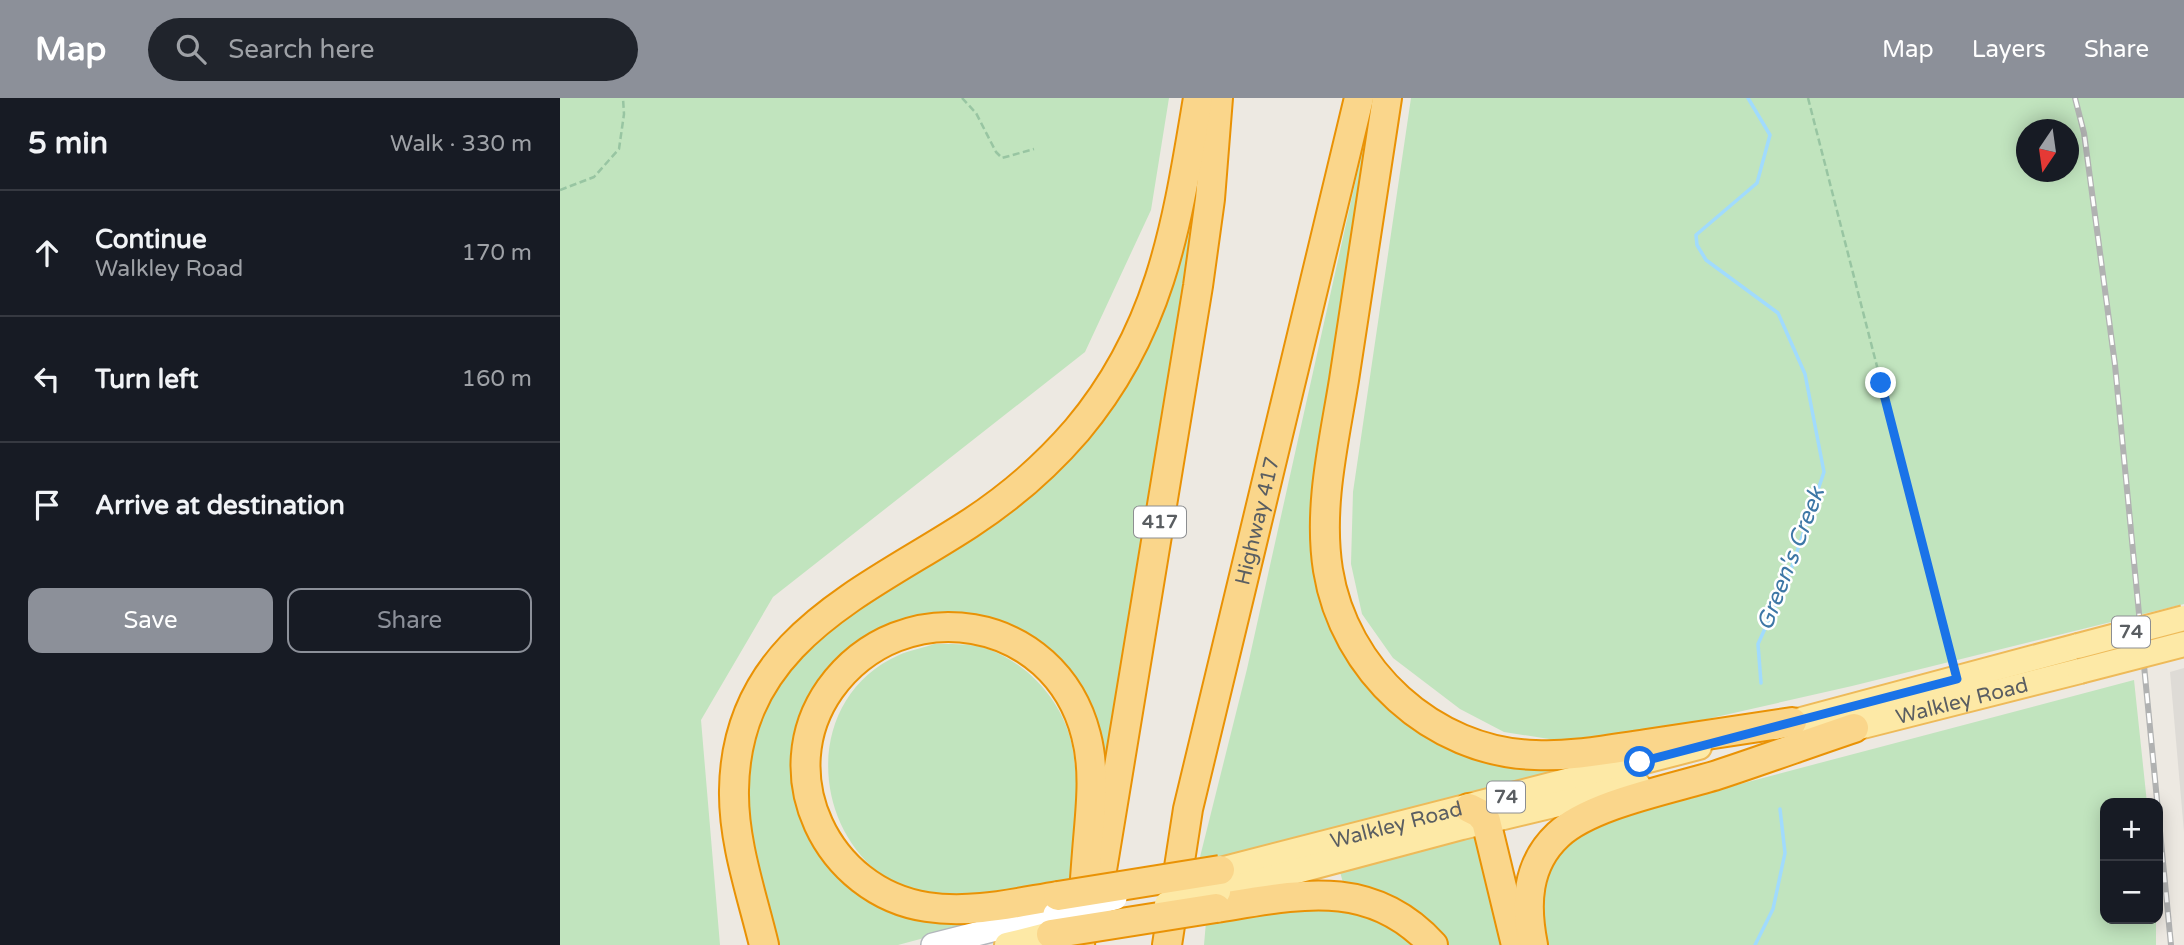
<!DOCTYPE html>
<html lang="en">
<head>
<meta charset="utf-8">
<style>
	:root { --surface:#171b24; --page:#20242c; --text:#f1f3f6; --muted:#9ea1a6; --line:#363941; --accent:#8c9099 }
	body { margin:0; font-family:"Varela Round",sans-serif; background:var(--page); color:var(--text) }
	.controls { position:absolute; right:21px; bottom:21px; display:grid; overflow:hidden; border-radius:14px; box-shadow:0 4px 18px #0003 }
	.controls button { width:63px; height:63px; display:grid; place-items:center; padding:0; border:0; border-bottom:2px solid var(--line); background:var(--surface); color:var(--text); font:35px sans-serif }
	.compass { position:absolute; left:1456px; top:21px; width:63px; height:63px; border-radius:50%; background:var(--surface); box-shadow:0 4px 18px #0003; rotate:193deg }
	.stop { position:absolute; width:21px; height:21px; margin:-16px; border:5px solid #1a73e8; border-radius:50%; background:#fff }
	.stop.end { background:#1a73e8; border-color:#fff; box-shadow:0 2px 7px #0008 }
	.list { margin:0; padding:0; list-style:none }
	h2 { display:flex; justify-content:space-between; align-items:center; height:91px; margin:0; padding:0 28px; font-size:30px }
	h2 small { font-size:23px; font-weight:400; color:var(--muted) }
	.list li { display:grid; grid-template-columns:46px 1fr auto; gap:21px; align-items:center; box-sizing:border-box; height:126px; padding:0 28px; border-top:2px solid var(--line) }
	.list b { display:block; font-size:26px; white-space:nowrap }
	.list p { margin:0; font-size:23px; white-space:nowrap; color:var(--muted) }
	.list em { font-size:23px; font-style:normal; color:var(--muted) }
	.actions { display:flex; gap:14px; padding:21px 28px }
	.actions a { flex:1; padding:16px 0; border:2px solid var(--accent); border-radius:14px; text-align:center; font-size:24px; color:var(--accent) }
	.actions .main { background:var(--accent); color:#fff }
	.icon { flex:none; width:38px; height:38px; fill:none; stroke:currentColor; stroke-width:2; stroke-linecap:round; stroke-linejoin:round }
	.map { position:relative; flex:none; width:1624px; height:847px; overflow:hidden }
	header { display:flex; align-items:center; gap:42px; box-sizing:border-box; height:98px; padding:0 35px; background:var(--accent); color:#fff }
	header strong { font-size:33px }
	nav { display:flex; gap:38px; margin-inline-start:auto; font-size:24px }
	.search { width:490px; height:63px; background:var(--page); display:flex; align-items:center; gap:18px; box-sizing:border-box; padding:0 24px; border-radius:38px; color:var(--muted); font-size:26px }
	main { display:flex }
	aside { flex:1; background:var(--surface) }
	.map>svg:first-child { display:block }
	.industrial { fill:#dedbd6 }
	.green { fill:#c1e4be; fill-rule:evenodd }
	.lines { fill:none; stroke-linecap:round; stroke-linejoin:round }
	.stream { stroke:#a1dbfd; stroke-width:3.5 }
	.secondary-casing { stroke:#b3b7bc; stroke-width:26 }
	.primary-casing { stroke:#eeba59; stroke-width:28 }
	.highway-casing { stroke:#e99205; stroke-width:32 }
	.path { stroke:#98c5a2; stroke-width:2.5; stroke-dasharray:7 3.5; stroke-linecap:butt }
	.secondary { stroke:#fff; stroke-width:23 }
	.primary { stroke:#fde9a6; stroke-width:24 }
	.highway { stroke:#fad68b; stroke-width:28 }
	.rail-casing { stroke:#b1b2b2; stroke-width:6 }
	.rail { stroke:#fff; stroke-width:3.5; stroke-dasharray:10; stroke-linecap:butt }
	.secondary-bridge-casing { stroke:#b3b7bc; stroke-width:26; stroke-linecap:butt }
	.primary-bridge-casing { stroke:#eeba59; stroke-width:28; stroke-linecap:butt }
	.highway-bridge-casing { stroke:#e99205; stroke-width:32; stroke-linecap:butt }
	.secondary-bridge { stroke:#fff; stroke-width:23 }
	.primary-bridge { stroke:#fde9a6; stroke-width:24 }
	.highway-bridge { stroke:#fad68b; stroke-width:28 }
	.route { stroke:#1a73e8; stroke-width:9 }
	.labels { text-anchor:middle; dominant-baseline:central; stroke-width:5; stroke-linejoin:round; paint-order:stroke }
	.shield { fill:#fff; stroke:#8c8e91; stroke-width:2 }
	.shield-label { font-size:19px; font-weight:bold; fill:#5a5e62 }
	.street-label { font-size:21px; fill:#5a5e62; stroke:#fff }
	.water-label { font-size:23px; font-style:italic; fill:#3d77a6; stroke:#fff }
</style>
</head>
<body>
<header>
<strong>Map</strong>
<div class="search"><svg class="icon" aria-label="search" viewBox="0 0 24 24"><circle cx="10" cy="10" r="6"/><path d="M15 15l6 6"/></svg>Search here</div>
<nav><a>Map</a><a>Layers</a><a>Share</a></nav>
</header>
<main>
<aside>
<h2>5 min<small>Walk · 330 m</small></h2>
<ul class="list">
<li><svg class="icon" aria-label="ahead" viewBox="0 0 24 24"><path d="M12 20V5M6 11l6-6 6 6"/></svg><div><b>Continue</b><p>Walkley Road</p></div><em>170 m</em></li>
<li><svg class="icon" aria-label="left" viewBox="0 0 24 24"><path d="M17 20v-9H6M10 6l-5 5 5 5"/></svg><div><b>Turn left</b></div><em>160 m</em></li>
<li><svg class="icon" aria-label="arrive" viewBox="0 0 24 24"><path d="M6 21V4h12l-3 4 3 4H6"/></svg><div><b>Arrive at destination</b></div></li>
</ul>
<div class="actions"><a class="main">Save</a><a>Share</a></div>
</aside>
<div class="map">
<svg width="1624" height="847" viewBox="0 0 1624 847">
	<rect width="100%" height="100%" fill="#ede9e2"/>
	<path class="industrial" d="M1624 570V734L1610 574Z"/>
	<path class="green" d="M0 0H609L591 112 525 254 213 499 141 622 160 847H0Z
		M814 0 760 462 826 601 1029 669 681 757 640 759 687 571Z
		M851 0H1624V506L1292 588 1125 626 1054 639 1002 643 944 634 900 611 833 560 802 516 791 466 793 394ZM1466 32H1508V74H1466Z
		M622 122 633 124 547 662 537 661 474 548 338 529 244 632 279 772 420 825 338 847H213L183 703 190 639 233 556 513 348Z
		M374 546C391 546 411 545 428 551 471 567 506 607 513 653 520 695 515 740 516 782 492 788 468 794 444 799 434 802 422 807 413 806 389 804 336 788 318 774 247 716 250 596 339 557 350 552 363 550 374 546Z
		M1574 582 1587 705H1545V821H1596V847H986C979 805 983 759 1022 735 1041 723 1068 717 1089 710Z
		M919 736 951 847H881L784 788 780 774Z
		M762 810C808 811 820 817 854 847H644L646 824 711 814Z"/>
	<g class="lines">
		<path class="stream" d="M1188 0 1210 37 1197 85 1136 137 1137 147 1146 162 1218 215 1245 276 1264 374 1228 480 1198 546 1201 585
			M1195 847 1213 811 1225 755 1220 711"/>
		<defs>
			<path id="secondary" d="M373 847 495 816"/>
			<g id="primary">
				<path d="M1215 629 1518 548"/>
				<path id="s1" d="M1275 635 1520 573"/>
				<path id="s2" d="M660 772 1139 649"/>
				<path d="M658 794 902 729 1078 687"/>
				<path d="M447 847 491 836"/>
			</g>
			<g id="highway">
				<path d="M827 0C813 94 798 188 784 282 774 344 758 409 768 472 784 572 872 654 975 657 1012 659 1050 651 1086 646 1135 639 1184 631 1232 624"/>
				<path d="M909 710 919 715 926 723 956 847"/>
				<path d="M542 772 638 188 650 101 658 0"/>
				<path d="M498 798C455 805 410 816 367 809 267 794 210 676 270 591 342 491 495 516 526 637 535 671 531 707 528 742 525 777 523 812 520 847"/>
				<path d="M656 810C737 797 810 778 873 847"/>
				<path d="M204 847C192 797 173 744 174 692 176 543 303 495 409 426 449 400 486 368 517 332 602 231 617 125 638 0"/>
				<path id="s3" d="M607 847 628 711 799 0"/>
				<path d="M973 847C965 807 966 767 998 737 1031 706 1112 691 1157 677 1203 662 1249 645 1294 630"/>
			</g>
		</defs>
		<use href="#secondary" class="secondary-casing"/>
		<use href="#primary" class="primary-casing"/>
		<use href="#highway" class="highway-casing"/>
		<path class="path" d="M402 0 416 15 436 54 442 60 474 51
			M1248 0 1393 564
			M0 92 34 79 59 51 64 16 63 0"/>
		<use href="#secondary" class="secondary"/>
		<use href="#primary" class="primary"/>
		<use href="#highway" class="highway"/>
		<defs>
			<path id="rail" d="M1515 0 1524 35 1555 267 1611 847"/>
		</defs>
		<use href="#rail" class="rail-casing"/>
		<use href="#rail" class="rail"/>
		<defs>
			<path id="secondary-bridge" d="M495 816 555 800"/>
			<path id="primary-bridge" d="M1518 548 1624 520
				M1520 573 1624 546
				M607 806 658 794"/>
			<path id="highway-bridge" d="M498 798 660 772
				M491 836 656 810"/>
		</defs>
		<use href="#secondary-bridge" class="secondary-bridge-casing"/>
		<use href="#primary-bridge" class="primary-bridge-casing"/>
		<use href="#highway-bridge" class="highway-bridge-casing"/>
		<use href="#secondary-bridge" class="secondary-bridge"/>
		<use href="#primary-bridge" class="primary-bridge"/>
		<use href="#highway-bridge" class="highway-bridge"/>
	</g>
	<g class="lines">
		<path class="route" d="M1080 664 1397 581 1321 285"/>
	</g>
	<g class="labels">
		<g class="shield">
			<rect x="574" y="408.5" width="52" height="31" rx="5"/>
			<rect x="1552" y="518.5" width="38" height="31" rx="5"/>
			<rect x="927" y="683.5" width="38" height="31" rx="5"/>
		</g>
		<g class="shield-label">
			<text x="600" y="424">417</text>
			<text x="1571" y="534">74</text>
			<text x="946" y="699">74</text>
		</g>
		<g class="street-label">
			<text stroke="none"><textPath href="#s3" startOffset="434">Highway 417</textPath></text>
			<text stroke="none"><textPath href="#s1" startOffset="131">Walkley Road</textPath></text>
			<text stroke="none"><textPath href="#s2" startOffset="182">Walkley Road</textPath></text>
		</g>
		<g class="water-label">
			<text transform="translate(1231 461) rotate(-69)">Green's Creek</text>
		</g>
	</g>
</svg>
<div class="controls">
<button>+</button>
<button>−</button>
</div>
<svg class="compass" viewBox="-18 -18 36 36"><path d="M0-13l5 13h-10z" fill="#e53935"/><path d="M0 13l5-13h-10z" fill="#9ea1a6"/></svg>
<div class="stop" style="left:1080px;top:664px"></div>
<div class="stop end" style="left:1321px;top:285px"></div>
</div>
</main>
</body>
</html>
